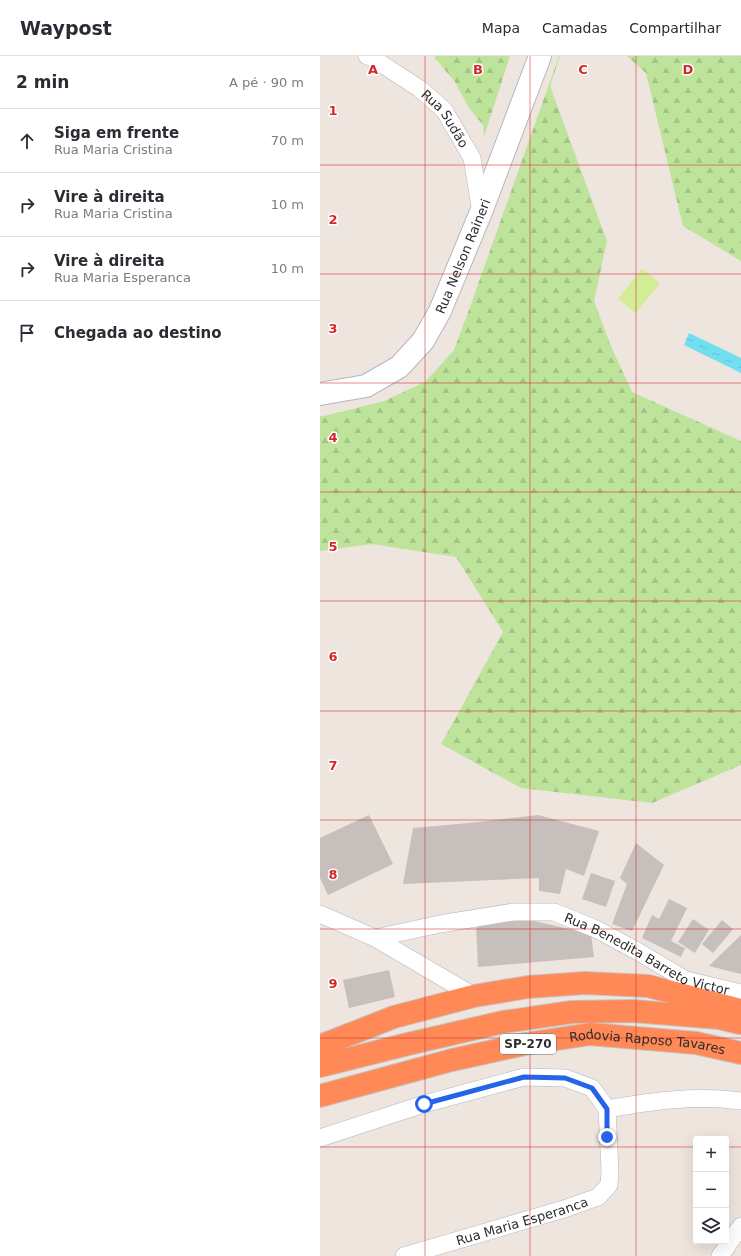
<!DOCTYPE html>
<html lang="pt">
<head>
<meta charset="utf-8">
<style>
	:root { --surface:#fff; --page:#f7f7f7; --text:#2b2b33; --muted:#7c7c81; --line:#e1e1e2 }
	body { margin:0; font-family:"DejaVu Sans",sans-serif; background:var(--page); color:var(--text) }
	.controls { position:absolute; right:12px; bottom:12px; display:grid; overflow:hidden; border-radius:4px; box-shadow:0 4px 16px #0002 }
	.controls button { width:36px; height:36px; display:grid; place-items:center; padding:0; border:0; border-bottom:1px solid var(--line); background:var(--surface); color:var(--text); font:20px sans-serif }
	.stop { position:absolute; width:12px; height:12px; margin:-9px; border:3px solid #2563eb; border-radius:50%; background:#fff }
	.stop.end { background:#2563eb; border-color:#fff; box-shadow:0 1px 4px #0008 }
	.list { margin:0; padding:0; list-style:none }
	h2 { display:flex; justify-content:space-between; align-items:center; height:52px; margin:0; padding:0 16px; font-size:17px }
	h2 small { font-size:13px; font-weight:400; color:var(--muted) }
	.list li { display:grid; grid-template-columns:26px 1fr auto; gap:12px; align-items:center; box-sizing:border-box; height:64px; padding:0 16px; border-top:1px solid var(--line) }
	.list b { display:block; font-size:15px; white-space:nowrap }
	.list p { margin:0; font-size:13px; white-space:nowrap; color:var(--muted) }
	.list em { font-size:13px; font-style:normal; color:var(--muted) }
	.icon { flex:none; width:22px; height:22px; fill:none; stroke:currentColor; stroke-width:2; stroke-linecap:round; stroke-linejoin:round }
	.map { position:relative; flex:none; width:421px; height:1200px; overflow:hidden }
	header { display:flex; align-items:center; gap:24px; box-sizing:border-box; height:56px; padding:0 20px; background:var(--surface); border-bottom:1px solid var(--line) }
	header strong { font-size:19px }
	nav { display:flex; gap:22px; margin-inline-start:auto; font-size:14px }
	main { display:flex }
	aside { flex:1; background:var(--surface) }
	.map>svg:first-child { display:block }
	.forest { fill:url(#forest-firs) }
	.pitch { fill:#d3ec96 }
	.water { fill:url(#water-ripples) }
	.building { fill:#c6bfbb }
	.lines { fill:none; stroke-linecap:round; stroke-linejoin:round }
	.street-casing { stroke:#b2b6c0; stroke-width:18 }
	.secondary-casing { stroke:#b2b6c0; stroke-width:24 }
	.highway-casing { stroke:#c4c4c4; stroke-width:24 }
	.street { stroke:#fff; stroke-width:17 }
	.secondary { stroke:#fff; stroke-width:22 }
	.highway { stroke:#ff8a58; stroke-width:22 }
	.route { stroke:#2563eb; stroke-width:5 }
	.grid { fill:none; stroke:#d62828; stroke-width:1; stroke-opacity:0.55 }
	.labels { text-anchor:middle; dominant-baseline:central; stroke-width:3; stroke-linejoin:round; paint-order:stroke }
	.shield { fill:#fff; stroke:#6b6b6b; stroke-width:1 }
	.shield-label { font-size:12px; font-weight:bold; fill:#2c2c2c }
	.street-label { font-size:13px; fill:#2c2c2c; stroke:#fff }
	.grid-label { font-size:13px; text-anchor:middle; font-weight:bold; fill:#d62828; stroke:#fff; stroke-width:3; stroke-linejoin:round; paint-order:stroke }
</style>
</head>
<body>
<header>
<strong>Waypost</strong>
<nav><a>Mapa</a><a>Camadas</a><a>Compartilhar</a></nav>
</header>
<main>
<aside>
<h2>2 min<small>A pé · 90 m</small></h2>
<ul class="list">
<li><svg class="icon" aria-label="ahead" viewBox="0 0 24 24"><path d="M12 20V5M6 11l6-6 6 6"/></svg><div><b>Siga em frente</b><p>Rua Maria Cristina</p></div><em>70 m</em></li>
<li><svg class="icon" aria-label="right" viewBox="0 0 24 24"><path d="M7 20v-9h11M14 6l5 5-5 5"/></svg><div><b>Vire à direita</b><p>Rua Maria Cristina</p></div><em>10 m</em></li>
<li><svg class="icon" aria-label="right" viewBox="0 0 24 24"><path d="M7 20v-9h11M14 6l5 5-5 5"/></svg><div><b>Vire à direita</b><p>Rua Maria Esperanca</p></div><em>10 m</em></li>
<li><svg class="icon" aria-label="arrive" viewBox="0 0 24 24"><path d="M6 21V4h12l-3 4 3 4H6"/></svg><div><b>Chegada ao destino</b></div></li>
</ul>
</aside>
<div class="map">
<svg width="421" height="1200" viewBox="0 0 421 1200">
	<defs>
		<pattern id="forest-firs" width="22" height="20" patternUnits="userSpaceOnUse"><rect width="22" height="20" fill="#bee49b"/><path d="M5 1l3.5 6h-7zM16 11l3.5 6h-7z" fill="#a3c486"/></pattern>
		<pattern id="water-ripples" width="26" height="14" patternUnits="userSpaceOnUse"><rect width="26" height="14" fill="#71dff0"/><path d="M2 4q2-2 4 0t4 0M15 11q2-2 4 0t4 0" fill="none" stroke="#62c0ce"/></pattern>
	</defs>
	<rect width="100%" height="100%" fill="#eee5de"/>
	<path class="forest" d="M115 0H190L164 81 163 69 149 52 135 26 115 2Z
		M239 0H240L230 30 287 185 274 245 290 288 312 336 421 385V709L332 747 201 732 121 688 183 576 136 501 52 488 0 495V360H4L64 345 105 326 134 294 150 251Z
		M307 0H421V205L363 170 326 17Z"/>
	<path class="pitch" d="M322 213 340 227 316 257 298 243Z"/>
	<path class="water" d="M369 277 421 302V317L364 289Z"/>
	<path class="building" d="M49 759 73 808 8 839 0 822V782Z
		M218 759 279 775 264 820 246 813 240 838 219 835V822L83 828 93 772 149 767Z
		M316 787 344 809 312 875 292 868 307 828 300 822Z
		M271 817 295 825 286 851 262 843Z
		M349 843 367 852 351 885 365 892 361 901 322 882 332 859 339 863Z
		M201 862 271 878 274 901 158 911 156 868Z
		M373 863 389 874 375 897 358 886Z
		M402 864 413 873 393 897 382 888Z
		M421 879V918L389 910Z
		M69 914 75 941 29 952 23 924Z"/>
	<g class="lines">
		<defs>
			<g id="street">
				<path id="s1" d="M47 0 51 1 100 33 124 54 152 102 161 156"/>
				<path id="s2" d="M0 858 55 882 120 868 193 856H234L276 873 317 895 366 924 421 937"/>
				<path d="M55 882 154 940"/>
				<path d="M287 1053C333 1045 374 1039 421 1045"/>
				<path d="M0 1082 104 1048 204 1021 245 1022 272 1032 287 1053"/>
				<path id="s3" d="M84 1200 244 1153 278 1141 289 1129 290 1115 287 1053"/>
				<path d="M400 1200 421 1170"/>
			</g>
			<g id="secondary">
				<path id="s4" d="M0 338 46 330 79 311 103 285 120 255 161 156 220 0"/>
			</g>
			<g id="highway">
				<path d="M0 990 74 961 154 940 208 931 265 927 328 930 421 954"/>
				<path d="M0 1010 88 988 183 966 252 956 313 955 399 962 420 967"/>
				<path id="s5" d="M0 1040 132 1004 205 988 270 978 376 987 421 997"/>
			</g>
		</defs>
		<use href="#street" class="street-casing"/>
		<use href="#secondary" class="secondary-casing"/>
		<use href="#highway" class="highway-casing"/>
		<use href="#street" class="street"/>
		<use href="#secondary" class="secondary"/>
		<use href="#highway" class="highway"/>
	</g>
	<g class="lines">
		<path class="route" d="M104 1048 204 1021 245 1022 272 1032 287 1053V1081"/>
	</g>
	<path class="grid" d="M105 0V1200M210 0V1200M316 0V1200M0 109H421M0 218H421M0 327H421M0 436H421M0 545H421M0 655H421M0 764H421M0 873H421M0 982H421M0 1091H376M406 1091H421"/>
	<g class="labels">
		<rect class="shield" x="180" y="978" width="56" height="20" rx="3"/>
		<g class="shield-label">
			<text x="208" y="988">SP-270</text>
		</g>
		<g class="street-label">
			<text stroke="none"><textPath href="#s1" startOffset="102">Rua Sudão</textPath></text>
			<text stroke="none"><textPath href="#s4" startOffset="214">Rua Nelson Raineri</textPath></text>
			<text stroke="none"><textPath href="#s2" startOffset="344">Rua Benedita Barreto Victor</textPath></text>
			<text stroke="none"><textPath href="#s5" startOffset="335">Rodovia Raposo Tavares</textPath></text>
			<text stroke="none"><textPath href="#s3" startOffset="123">Rua Maria Esperanca</textPath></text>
		</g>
	</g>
	<g class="grid-label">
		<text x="53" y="18">A</text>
		<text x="158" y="18">B</text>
		<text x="263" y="18">C</text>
		<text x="368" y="18">D</text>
		<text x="13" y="59">1</text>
		<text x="13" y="168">2</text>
		<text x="13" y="277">3</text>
		<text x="13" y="386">4</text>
		<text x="13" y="495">5</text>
		<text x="13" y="605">6</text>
		<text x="13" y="714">7</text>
		<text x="13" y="823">8</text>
		<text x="13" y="932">9</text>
	</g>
</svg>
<div class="controls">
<button>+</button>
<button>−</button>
<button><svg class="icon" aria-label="layers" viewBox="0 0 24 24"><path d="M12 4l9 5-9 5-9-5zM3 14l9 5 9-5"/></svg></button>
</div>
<div class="stop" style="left:104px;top:1048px"></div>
<div class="stop end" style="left:287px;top:1081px"></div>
</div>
</main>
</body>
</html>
